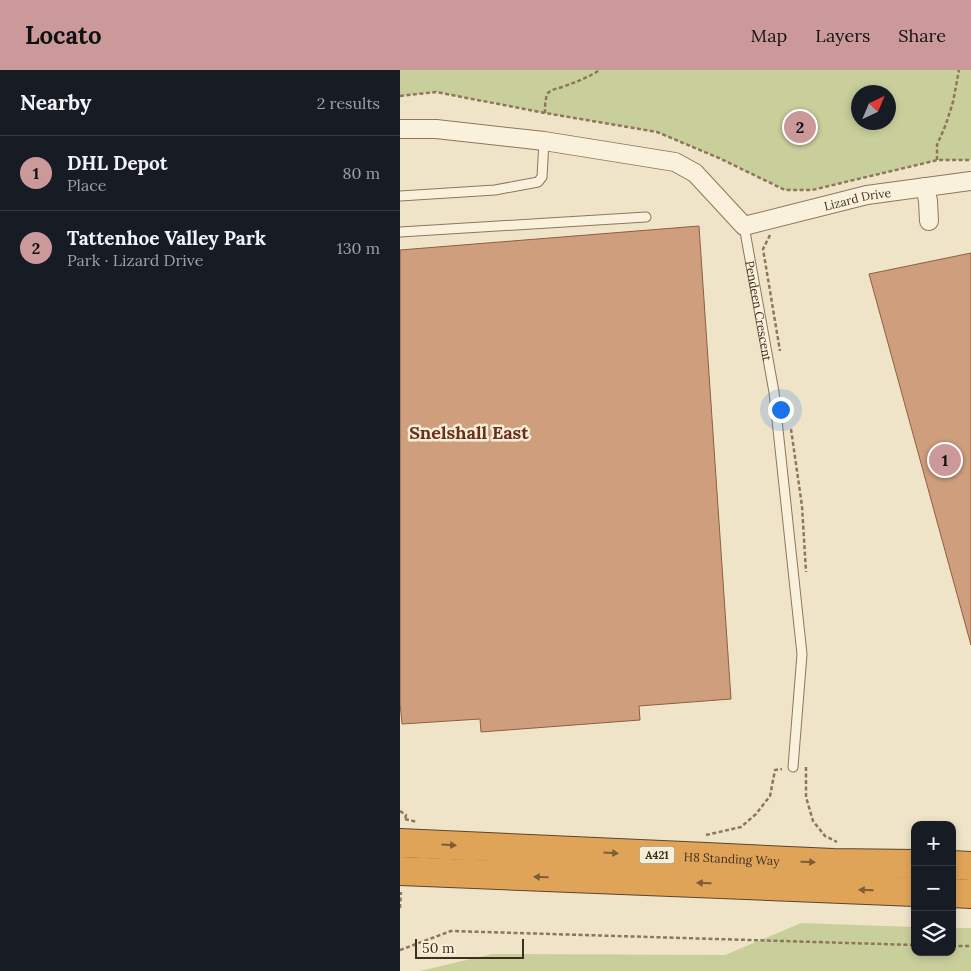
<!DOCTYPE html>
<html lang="en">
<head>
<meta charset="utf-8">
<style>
	:root { --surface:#171b24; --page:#242831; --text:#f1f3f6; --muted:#9ea1a6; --line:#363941; --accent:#cc999b }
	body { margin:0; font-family:Lora,serif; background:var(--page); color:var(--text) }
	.controls { position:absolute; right:15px; bottom:15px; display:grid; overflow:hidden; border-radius:10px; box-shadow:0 2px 8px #0003 }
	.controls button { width:45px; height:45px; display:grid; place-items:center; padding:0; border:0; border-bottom:1px solid var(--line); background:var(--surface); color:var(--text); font:25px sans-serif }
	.compass { position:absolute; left:451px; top:15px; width:45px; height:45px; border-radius:50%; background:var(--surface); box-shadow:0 2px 8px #0003; rotate:44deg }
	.scale { position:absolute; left:15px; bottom:12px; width:109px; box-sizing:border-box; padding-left:5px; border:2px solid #3d2e20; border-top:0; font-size:14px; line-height:18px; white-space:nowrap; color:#3d2e20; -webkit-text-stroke:4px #f7eed8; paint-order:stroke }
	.you { position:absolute; left:380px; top:339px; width:18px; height:18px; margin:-12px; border:4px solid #fff; border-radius:50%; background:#1a73e8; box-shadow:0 0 0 8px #1a73e833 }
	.badge { display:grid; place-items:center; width:32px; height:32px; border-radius:50%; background:var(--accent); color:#111; font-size:16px; font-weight:700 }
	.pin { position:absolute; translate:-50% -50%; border:2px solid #fff; box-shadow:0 1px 5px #0006 }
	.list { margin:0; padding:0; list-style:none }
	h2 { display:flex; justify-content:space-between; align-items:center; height:65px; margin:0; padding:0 20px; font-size:21px }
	h2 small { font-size:16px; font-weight:400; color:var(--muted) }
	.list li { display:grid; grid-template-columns:32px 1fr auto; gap:15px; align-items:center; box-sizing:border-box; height:75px; padding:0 20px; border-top:1px solid var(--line) }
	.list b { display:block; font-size:19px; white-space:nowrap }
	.list p { margin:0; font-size:16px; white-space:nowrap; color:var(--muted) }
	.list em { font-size:16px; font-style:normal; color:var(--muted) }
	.icon { flex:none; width:28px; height:28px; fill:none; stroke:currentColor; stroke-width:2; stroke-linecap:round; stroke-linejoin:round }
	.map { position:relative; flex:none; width:571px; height:901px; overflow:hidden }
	header { display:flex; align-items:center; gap:30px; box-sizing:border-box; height:70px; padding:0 25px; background:var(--accent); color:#111 }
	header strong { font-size:24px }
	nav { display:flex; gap:28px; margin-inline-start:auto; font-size:18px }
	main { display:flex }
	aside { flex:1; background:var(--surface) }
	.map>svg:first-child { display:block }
	.green { fill:#c9cf9b; fill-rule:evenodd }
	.building { fill:#cf9f7d; stroke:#8d5f41 }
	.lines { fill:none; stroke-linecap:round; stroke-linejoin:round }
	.lane-casing { stroke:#8d765c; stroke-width:11 }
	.street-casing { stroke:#8d765c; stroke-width:20 }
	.highway-casing { stroke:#5b4430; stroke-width:30 }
	.path { stroke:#8d765c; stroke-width:2.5; stroke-dasharray:4 2.5; stroke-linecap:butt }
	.lane { stroke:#faf1dc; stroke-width:9 }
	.street { stroke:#faf1dc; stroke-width:18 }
	.highway { stroke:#e0a458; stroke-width:28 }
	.oneway { fill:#7e5d36 }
	.labels { text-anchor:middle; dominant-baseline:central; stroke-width:5; stroke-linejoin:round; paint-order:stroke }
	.shield { fill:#f7eed8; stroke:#756857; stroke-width:1 }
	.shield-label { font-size:11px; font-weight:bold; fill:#3d2e20 }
	.street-label { font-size:12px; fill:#3d2e20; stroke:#f7eed8 }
	.district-label { font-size:18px; font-weight:bold; fill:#6b2e1e; stroke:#f7eed8 }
</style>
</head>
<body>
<header>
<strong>Locato</strong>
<nav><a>Map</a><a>Layers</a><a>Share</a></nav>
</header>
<main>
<aside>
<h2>Nearby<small>2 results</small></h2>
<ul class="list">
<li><span class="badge">1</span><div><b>DHL Depot</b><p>Place</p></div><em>80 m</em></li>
<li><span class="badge">2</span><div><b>Tattenhoe Valley Park</b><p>Park · Lizard Drive</p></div><em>130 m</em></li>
</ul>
</aside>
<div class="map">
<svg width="571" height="901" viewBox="0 0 571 901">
	<rect width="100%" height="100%" fill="#f0e4c8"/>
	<path class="green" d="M0 0H571V90H538L412 120H385L319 88 257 62 145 43 36 22 0 26ZM488 22V52H458V22Z
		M401 853 515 857V882H552V858H571V901H20L92 884 325 885Z"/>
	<path class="building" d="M299 156 331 629 239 636 240 650 81 662 80 649 2 654 0 633V180Z
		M571 183V575L469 204Z"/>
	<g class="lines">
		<defs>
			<g id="lane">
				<path d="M0 126 95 120 138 112 142 107 144 71"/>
				<path id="s1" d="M344 156 374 322 402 584 393 697"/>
				<path d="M0 162 246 147"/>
			</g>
			<g id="street">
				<path id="s2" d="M0 59H36L144 71 275 92 295 103 344 156 467 125 571 111"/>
				<path d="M525 117 528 131 529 151"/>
			</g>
			<g id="highway">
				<path id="s3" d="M0 773 306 787 433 793 515 794"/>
				<path d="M552 795 571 796"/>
				<path d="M0 801 515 822"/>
				<path d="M552 823 571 824"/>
			</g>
		</defs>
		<use href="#lane" class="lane-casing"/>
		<use href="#street" class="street-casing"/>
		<use href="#highway" class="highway-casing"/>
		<path class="path" d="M0 26 36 22 145 43 257 62 319 88 385 120H412L538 90H571
			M145 43C145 37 145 28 148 23 151 20 155 19 159 18 174 13 187 8 200 0
			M537 90V75L546 54 553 32 559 0
			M370 165 363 179 380 281
			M391 359 402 436 406 502
			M406 697V727L413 751 425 766 437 772
			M0 741 6 745 5 749
			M5 749 17 752
			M306 765 341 757 356 744 370 726 375 700 382 699
			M0 838 1 822
			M552 876H571
			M0 880 51 861 515 875"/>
		<use href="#lane" class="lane"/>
		<use href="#street" class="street"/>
		<use href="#highway" class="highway"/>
	</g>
	<defs><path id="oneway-solid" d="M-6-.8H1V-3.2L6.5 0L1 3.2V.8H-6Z" transform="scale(1.25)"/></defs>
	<g class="oneway">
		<use href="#oneway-solid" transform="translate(49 775) rotate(3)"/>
		<use href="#oneway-solid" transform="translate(211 783) rotate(3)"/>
		<use href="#oneway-solid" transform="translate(408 792) rotate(2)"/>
		<use href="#oneway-solid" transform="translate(141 807) rotate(-178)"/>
		<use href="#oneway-solid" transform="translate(304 813) rotate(-178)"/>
		<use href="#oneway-solid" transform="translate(466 820) rotate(-178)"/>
	</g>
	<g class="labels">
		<rect class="shield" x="239.5" y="776.5" width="35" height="17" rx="4"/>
		<g class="shield-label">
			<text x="257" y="785">A421</text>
		</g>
		<g class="street-label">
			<text stroke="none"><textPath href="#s2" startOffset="489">Lizard Drive</textPath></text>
			<text stroke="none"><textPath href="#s1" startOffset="86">Pendeen Crescent</textPath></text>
			<text stroke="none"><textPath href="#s3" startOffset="332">H8 Standing Way</textPath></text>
		</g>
		<g class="district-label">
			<text x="69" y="362">Snelshall East</text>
		</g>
	</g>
</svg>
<div class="controls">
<button>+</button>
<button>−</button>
<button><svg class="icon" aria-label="layers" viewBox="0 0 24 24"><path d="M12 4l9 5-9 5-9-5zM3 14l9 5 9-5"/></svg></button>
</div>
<svg class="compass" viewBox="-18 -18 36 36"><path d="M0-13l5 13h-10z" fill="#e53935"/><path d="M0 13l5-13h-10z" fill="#9ea1a6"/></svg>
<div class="scale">50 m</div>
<div class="you"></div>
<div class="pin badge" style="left:545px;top:390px">1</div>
<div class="pin badge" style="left:400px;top:57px">2</div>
</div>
</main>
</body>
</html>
